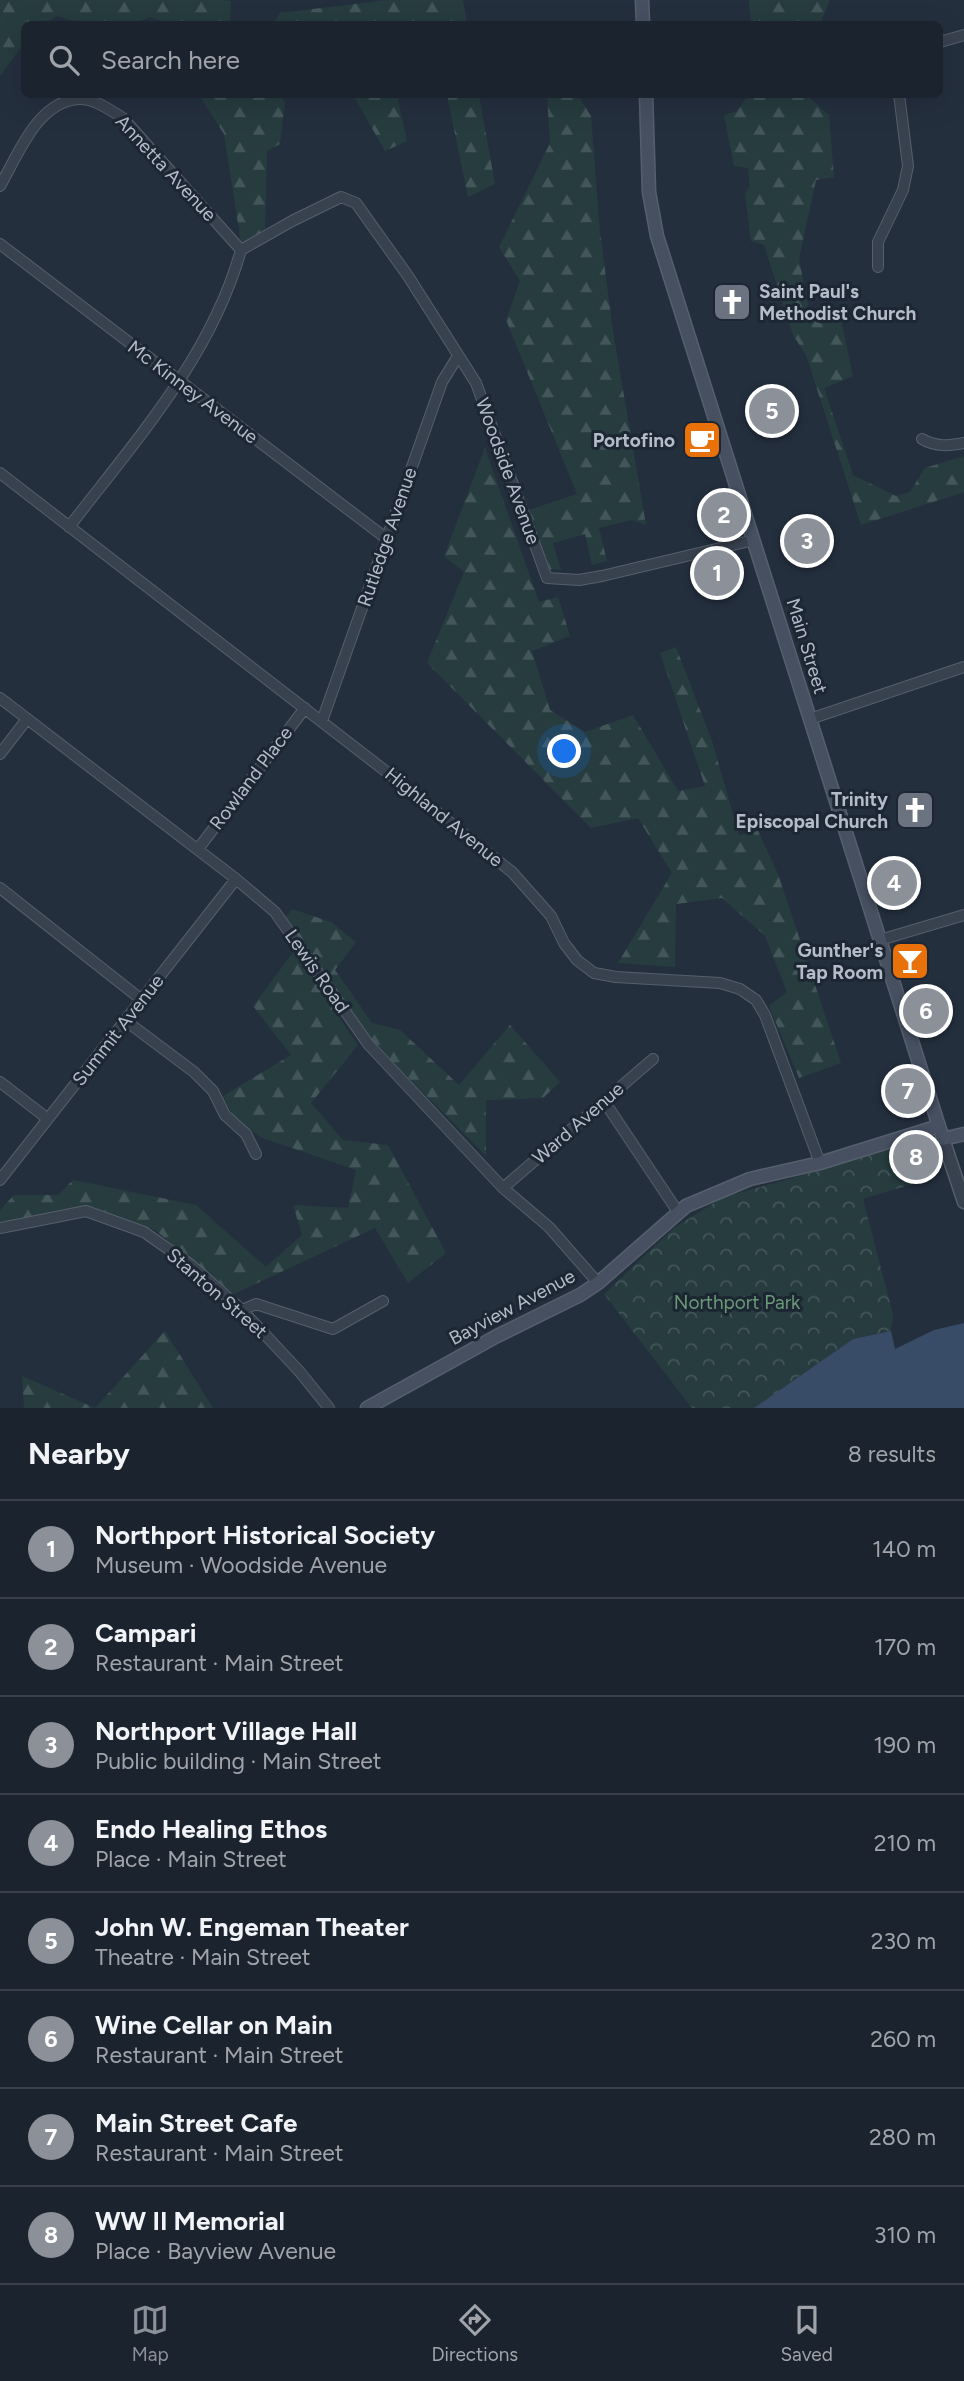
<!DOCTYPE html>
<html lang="en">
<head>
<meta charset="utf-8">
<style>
	:root { --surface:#1b232e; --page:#282f3a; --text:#f1f3f6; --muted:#a0a4aa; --line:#39404a; --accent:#8c9099 }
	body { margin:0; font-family:Figtree,sans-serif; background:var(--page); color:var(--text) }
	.you { position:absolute; left:565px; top:752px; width:24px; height:24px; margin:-18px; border:5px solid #fff; border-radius:50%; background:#1a73e8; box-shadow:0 0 0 10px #1a73e833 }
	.badge { display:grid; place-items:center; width:46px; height:46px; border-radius:50%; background:var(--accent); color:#fff; font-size:23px; font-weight:700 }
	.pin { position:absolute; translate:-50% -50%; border:4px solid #fff; box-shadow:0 2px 7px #0006 }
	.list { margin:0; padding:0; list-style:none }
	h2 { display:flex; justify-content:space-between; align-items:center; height:91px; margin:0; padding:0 28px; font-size:30px }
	h2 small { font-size:23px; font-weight:400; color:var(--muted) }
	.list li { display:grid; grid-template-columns:46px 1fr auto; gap:21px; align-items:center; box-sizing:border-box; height:98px; padding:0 28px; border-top:2px solid var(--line) }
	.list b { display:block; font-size:26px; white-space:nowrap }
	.list p { margin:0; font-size:23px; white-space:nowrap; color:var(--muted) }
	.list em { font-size:23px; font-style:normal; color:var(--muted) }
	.icon { flex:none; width:38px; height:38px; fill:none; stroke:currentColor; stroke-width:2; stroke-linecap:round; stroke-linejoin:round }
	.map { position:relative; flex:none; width:964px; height:1408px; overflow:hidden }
	.search { position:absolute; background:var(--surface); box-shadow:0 7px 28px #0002; left:21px; right:21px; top:21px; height:77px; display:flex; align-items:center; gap:18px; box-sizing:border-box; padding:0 24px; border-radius:10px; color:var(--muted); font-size:26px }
	.sheet { height:875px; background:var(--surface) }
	nav { display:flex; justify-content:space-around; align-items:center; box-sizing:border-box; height:98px; border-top:2px solid var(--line); background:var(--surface); font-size:19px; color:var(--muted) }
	nav a { display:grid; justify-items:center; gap:4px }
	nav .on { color:var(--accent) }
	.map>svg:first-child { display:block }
	.forest { fill:url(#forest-firs) }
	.park { fill:url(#park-crowns) }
	.water { fill:#394c67 }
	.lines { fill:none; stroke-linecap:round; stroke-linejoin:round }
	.minor-casing { stroke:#565f6c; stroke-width:12 }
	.tertiary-casing { stroke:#565f6c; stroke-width:15 }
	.secondary-casing { stroke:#565f6c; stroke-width:15 }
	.minor { stroke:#38414e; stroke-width:10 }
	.tertiary { stroke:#38414e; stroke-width:12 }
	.secondary { stroke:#465061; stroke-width:12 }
	.labels { text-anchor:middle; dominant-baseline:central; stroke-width:6; stroke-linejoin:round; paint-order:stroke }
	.street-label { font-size:19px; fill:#b4bcc9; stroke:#1d2633 }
	.poi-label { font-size:19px; font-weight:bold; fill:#b4bcc9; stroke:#1d2633; text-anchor:end }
	.park-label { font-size:19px; fill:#6b9a76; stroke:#1d2633 }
</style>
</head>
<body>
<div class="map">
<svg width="964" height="1408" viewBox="0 0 964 1408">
	<defs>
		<pattern id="forest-firs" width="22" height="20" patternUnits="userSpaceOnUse" patternTransform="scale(1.75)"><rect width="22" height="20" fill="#263c3f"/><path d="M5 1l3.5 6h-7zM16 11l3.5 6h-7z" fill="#435659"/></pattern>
		<pattern id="park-crowns" width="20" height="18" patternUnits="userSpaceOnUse" patternTransform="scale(1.75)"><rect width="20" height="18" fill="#263c3f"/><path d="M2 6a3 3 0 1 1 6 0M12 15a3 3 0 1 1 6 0" fill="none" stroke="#435659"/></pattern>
	</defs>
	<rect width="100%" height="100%" fill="#242f3e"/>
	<path class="forest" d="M0 0H225L231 1 230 24H168L150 17C119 30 88 26 57 16L45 24H24V43L0 76Z
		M387 0H463L467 24H273L280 13Z
		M749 0H830L820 24H751Z
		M749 94 809 95 811 99 829 115 834 177 816 180 799 259 809 309 840 315 853 376 824 388 853 475 896 496 910 492 925 468 964 456V492L861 525 806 355 793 335 764 245 751 241 745 193 750 186 748 168 734 166 724 115 737 111Z
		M199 95H280L285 102 280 144 267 151 265 233 241 243 224 134Z
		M353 95H397L407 141 385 151Z
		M447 95H479L495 184 468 197Z
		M547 95H578L591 116 600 232 613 331 646 525 632 520 599 528 607 561 592 565 585 534 553 543 561 570 550 569 529 510 577 494 506 320 520 281 499 247 550 143Z
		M485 448 539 602 558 597 570 636 532 651 550 710 585 732 633 715 678 791 705 786 660 653 676 647 712 741 739 835 758 831 778 874 841 1063 799 1078 769 1006 787 992 765 936 722 898 676 904 675 967 618 963 672 873 638 818 591 828 427 663 464 572 444 556Z
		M292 909 331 922 356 942 335 970 372 1023 400 1030 459 1085 510 1025 560 1082 543 1098 486 1100V1156L371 1040 286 917Z
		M294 951 358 1045 311 1103 343 1140 388 1145 446 1253 408 1283 375 1228 234 1294 155 1230 93 1207 0 1222V1210L14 1195H58L73 1180 196 1205 266 1267 302 1235 293 1205 348 1208 356 1170 260 1137 235 1119 223 1096 291 1055 253 1006Z
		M165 1331 213 1408H24L22 1376 95 1408Z"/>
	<path class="park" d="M921 1139 932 1178 863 1199 893 1315 891 1331 853 1339 754 1408H692L604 1294 675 1227 724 1197 832 1167Z"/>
	<path class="water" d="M964 1323V1408H754L853 1339 891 1331 895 1349 934 1330Z"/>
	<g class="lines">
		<defs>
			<path id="minor" d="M940 42 964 35
				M0 186C18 155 37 102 78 99 94 98 110 110 123 118L241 250
				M0 244 387 539
				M878 267V242L903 190 908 166 899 94
				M922 439C936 447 949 446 964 443
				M0 473 388 773 512 872 551 916 564 943 577 960 594 973 616 977 720 983 740 989 756 1000 765 1015 820 1163
				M69 527C136 440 211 357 241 250L292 221 341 197 356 203 408 276 476 383 547 578 579 580 602 576 754 540
				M0 698 236 879 275 912 369 1045 503 1188 549 1227 598 1283
				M810 719 964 667
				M322 721 442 382 458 356
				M0 754 27 719
				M198 849 305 708
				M0 888 142 1000
				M880 940 964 915
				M126 1021 194 1072 213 1091 225 1115 246 1134 256 1154
				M0 1082 48 1119
				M604 1101 678 1212
				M0 1180 236 879
				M503 1188 653 1059
				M0 1228 86 1211 144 1232 191 1265 242 1310 299 1371 329 1408
				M242 1310 256 1304 333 1329 383 1301"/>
			<path id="tertiary" d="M943 1139 964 1202"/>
			<path id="secondary" d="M642 0 643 24
				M646 94 649 192 657 236 943 1139 964 1134
				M367 1408 497 1336 580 1295 598 1283 686 1206 750 1179 820 1163 939 1126"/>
		</defs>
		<use href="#minor" class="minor-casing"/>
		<use href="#tertiary" class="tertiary-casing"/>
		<use href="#secondary" class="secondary-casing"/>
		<use href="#minor" class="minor"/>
		<use href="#tertiary" class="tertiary"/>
		<use href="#secondary" class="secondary"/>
	</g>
	<defs>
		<symbol id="church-square" viewBox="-11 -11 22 22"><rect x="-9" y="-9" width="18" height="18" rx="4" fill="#6b7280" stroke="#1d2633"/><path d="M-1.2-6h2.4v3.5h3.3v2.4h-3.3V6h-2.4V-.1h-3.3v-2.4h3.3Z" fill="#fff"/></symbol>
		<symbol id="cafe-square" viewBox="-11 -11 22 22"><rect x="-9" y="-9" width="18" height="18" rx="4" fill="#e8710a" stroke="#1d2633"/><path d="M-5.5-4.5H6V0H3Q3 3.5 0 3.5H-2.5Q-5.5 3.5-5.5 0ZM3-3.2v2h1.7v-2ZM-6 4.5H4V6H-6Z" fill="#fff"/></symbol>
		<symbol id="bar-square" viewBox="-11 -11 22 22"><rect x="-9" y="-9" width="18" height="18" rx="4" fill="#e8710a" stroke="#1d2633"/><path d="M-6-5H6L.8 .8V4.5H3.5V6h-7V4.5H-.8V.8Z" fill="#fff"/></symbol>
	</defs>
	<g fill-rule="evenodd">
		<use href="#church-square" x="710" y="280" width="44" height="44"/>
		<use href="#cafe-square" x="680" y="418" width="44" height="44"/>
		<use href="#church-square" x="893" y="788" width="44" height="44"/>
		<use href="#bar-square" x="888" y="939" width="44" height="44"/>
	</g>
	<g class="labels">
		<g class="street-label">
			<text transform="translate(166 168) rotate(47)">Annetta Avenue</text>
			<text transform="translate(193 392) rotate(37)">Mc Kinney Avenue</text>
			<text transform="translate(508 471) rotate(70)">Woodside Avenue</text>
			<text transform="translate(387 537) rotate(-71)">Rutledge Avenue</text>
			<text transform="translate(807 646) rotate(73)">Main Street</text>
			<text transform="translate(251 778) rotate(-53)">Rowland Place</text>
			<text transform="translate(444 817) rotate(39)">Highland Avenue</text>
			<text transform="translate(317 971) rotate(55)">Lewis Road</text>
			<text transform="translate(118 1030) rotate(-52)">Summit Avenue</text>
			<text transform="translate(578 1123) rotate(-41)">Ward Avenue</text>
			<text transform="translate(217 1293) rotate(41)">Stanton Street</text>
			<text transform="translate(512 1307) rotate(-28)">Bayview Avenue</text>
		</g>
		<g class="poi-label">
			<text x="759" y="291" text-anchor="start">Saint Paul's<tspan x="759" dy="22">Methodist Church</tspan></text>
			<text x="675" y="440">Portofino</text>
			<text x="888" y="799">Trinity<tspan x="888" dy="22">Episcopal Church</tspan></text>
			<text x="883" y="950">Gunther's<tspan x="883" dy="22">Tap Room</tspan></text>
		</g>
		<g class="park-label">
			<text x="737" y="1302">Northport Park</text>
		</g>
	</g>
</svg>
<div class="you"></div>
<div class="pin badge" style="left:717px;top:573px">1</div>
<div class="pin badge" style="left:724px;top:515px">2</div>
<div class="pin badge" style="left:807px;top:541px">3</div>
<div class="pin badge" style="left:894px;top:883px">4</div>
<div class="pin badge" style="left:772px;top:411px">5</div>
<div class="pin badge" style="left:926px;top:1011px">6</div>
<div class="pin badge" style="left:908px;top:1091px">7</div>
<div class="pin badge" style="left:916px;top:1157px">8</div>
<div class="search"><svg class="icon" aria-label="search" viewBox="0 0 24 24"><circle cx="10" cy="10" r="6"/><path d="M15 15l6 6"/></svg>Search here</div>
</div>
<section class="sheet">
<h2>Nearby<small>8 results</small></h2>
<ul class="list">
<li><span class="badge">1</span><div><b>Northport Historical Society</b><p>Museum · Woodside Avenue</p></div><em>140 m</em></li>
<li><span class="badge">2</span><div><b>Campari</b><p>Restaurant · Main Street</p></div><em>170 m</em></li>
<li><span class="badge">3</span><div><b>Northport Village Hall</b><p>Public building · Main Street</p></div><em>190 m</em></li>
<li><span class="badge">4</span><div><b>Endo Healing Ethos</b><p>Place · Main Street</p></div><em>210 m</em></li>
<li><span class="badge">5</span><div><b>John W. Engeman Theater</b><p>Theatre · Main Street</p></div><em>230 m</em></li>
<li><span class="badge">6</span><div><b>Wine Cellar on Main</b><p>Restaurant · Main Street</p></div><em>260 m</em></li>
<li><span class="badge">7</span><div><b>Main Street Cafe</b><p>Restaurant · Main Street</p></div><em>280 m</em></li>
<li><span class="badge">8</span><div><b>WW II Memorial</b><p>Place · Bayview Avenue</p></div><em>310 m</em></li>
</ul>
</section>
<nav>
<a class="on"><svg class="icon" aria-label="map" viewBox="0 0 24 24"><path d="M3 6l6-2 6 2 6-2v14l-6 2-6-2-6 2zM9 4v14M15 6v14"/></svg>Map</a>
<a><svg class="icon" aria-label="directions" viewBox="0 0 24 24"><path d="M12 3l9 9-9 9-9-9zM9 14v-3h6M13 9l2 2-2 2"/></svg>Directions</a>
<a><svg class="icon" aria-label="saved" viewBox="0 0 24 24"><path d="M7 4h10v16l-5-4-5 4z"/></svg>Saved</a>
</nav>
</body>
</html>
